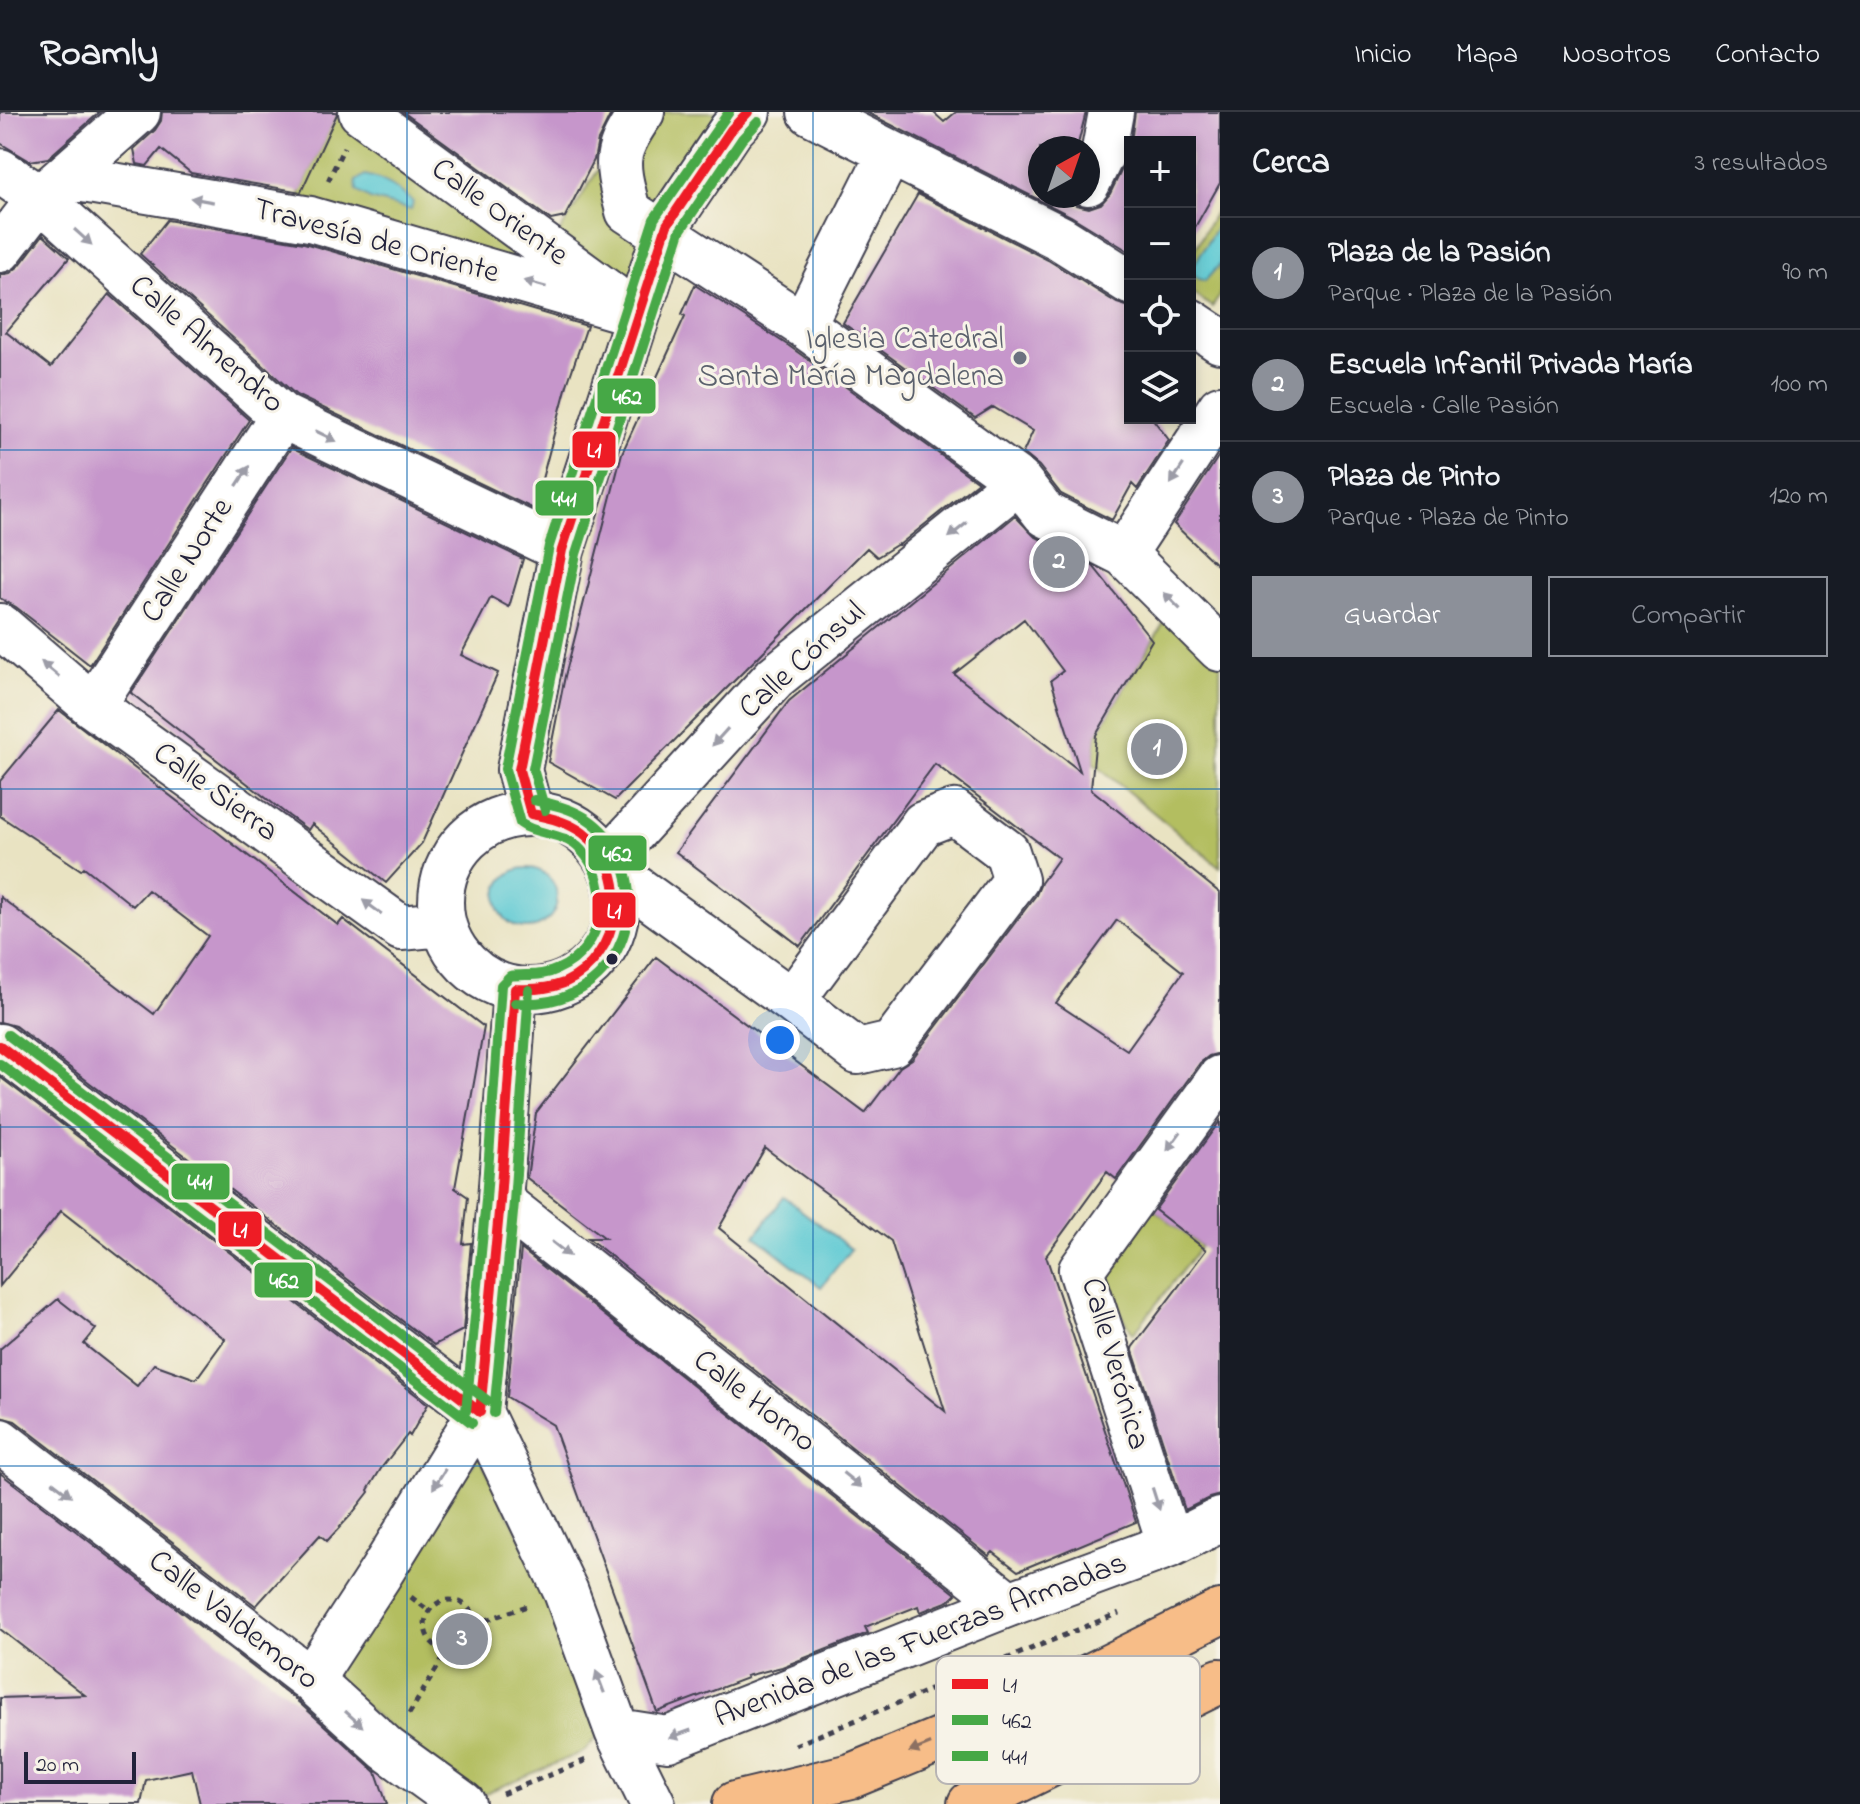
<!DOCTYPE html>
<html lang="es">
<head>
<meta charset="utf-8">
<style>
	:root { --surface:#171b24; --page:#242831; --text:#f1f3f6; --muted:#9ea1a6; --line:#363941; --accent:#8c9099 }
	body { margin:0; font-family:"Indie Flower",sans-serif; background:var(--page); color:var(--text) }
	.controls { position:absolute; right:24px; top:24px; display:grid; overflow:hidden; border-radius:0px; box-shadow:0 4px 12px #0003 }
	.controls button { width:72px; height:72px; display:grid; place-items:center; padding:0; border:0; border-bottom:2px solid var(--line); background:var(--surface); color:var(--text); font:40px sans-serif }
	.compass { position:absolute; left:1028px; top:24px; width:72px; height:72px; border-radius:50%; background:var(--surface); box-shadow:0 4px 12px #0003; rotate:40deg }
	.scale { position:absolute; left:24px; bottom:20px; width:112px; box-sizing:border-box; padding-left:8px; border:4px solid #22223b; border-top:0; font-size:22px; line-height:28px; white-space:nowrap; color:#22223b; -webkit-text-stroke:6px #f7f3e8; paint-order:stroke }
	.you { position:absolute; left:780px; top:928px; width:28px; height:28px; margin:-20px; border:6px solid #fff; border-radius:50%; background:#1a73e8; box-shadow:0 0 0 12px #1a73e833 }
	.badge { display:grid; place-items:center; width:52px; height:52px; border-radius:50%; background:var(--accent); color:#fff; font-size:26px; font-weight:700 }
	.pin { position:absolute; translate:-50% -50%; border:4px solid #fff; box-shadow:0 2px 8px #0006 }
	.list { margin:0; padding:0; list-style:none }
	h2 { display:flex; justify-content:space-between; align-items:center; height:104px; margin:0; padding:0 32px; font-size:34px }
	h2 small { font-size:26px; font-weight:400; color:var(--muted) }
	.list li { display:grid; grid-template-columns:52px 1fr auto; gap:24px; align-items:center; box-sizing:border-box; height:112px; padding:0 32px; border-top:2px solid var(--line) }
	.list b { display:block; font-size:30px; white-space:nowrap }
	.list p { margin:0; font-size:26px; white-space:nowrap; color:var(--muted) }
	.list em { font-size:26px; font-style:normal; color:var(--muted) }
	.actions { display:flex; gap:16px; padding:24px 32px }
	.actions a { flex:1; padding:18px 0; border:2px solid var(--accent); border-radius:0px; text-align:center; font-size:28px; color:var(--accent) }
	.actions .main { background:var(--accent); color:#fff }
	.icon { flex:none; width:44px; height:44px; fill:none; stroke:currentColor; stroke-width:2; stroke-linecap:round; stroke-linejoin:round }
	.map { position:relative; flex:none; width:1220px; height:1692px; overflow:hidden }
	header { display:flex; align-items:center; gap:48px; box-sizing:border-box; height:112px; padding:0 40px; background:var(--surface); border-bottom:2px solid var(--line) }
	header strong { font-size:38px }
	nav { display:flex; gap:44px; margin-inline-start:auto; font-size:28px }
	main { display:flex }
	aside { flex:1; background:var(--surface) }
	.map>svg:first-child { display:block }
	.green { fill:#b3be60; stroke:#6a704e; stroke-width:2 }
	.water { fill:#5cc9d3; stroke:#3f7687; stroke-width:2 }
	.building { fill:#c696cb; fill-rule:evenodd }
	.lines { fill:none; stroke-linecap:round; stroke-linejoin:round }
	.minor-casing { stroke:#403f4f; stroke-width:48 }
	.highway-casing { stroke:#403f4f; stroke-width:48 }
	.path { stroke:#403f4f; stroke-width:5; stroke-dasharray:6 6; stroke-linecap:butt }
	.minor { stroke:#fff; stroke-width:44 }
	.highway { stroke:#f7bd88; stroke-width:44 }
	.bus-1-casing { stroke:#f7f3e8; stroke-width:16 }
	.bus-2-casing { stroke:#f7f3e8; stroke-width:16 }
	.bus-3-casing { stroke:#f7f3e8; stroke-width:16 }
	.bus-1 { stroke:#ee1c25; stroke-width:10 }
	.bus-2 { stroke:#46a846; stroke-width:10 }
	.bus-3 { stroke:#46a846; stroke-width:10 }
	.oneway { fill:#9c9ca7 }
	.oneway2 { fill:#8c7062 }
	.grid { fill:none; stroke:#1f6fb2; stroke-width:2; stroke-opacity:0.55 }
	.worship-dot { fill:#6b7280; stroke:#f7f3e8; stroke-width:3 }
	.bus-dot { fill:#22223b; stroke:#f7f3e8; stroke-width:3 }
	.labels { text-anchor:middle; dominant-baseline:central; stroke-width:6; stroke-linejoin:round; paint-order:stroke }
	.street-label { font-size:32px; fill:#22223b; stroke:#f7f3e8 }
	.worship-label { font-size:32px; fill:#5b616d; stroke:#f7f3e8; text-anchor:end }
	.key { fill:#f7f3e8; stroke:#b7b4b4; stroke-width:2 }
	.key-label { font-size:22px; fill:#22223b }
	.line-badge { stroke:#f7f3e8; stroke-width:3 }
	.badge-label { font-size:22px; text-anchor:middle; font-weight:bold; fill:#fff }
</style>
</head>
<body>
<header>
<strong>Roamly</strong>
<nav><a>Inicio</a><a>Mapa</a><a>Nosotros</a><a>Contacto</a></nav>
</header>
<main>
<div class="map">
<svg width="1220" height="1692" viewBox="0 0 1220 1692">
	<rect width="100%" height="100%" fill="#f7f3e8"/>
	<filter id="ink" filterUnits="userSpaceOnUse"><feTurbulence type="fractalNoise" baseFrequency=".0125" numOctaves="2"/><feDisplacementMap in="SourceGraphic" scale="16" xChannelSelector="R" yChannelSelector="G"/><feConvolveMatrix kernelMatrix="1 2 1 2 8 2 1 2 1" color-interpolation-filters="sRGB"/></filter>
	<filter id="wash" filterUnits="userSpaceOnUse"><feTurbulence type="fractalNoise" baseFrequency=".006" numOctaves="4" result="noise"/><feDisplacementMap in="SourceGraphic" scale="32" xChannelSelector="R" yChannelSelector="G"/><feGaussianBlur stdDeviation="1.8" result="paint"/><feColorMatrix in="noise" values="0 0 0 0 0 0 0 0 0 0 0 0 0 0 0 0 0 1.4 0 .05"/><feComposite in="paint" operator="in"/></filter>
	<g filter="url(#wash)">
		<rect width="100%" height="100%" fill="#e9e3c2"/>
		<path class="green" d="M337 0H340L562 164 298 86Z
			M634 0H731L634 173 557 124Z
			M1220 91V184L1212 195 1190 179V146Z
			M1169 502 1220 551V755L1093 651 1096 623Z
			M1150 1094 1201 1134 1133 1222 1101 1165Z
			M479 1344 552 1487 603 1618 585 1639 476 1685 331 1567 391 1472Z"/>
		<path class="water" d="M365 63C385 67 398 77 413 90L411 98 370 87 357 79 356 69Z
			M1220 109V152L1205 169 1197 166 1191 158Z
			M497 786a30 30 0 1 1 60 0a30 30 0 1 1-60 0Z
			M784 1085 851 1137 821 1175 755 1124Z"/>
		<g id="blocks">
			<path class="building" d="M0 0H100L48 46 30 49 0 31Z
				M162 0H336L337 2 301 80 191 61 161 37 147 54 137 52 134 37 155 18 161 9Z
				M403 0H612L598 28 594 48 565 105 551 108Z
				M866 0H933L944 10 956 0H1086L1077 36H1040V84H1067L1076 93 1089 96 1101 92 1110 82 1126 49 1130 35V140L1071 104Z
				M1135 0H1220V71L1190 124V30H1131Z
				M918 82 1048 148 1117 191 1130 195V306H1152L1169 328 1137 377 1132 372 1112 408 1061 382 1039 354 1023 341 1033 319 993 295 975 306 843 211Z
				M167 108 304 131 587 214 567 273 534 397 296 283 140 142Z
				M43 123 69 146 6 220 51 255 109 182 249 308 90 553 16 495 0 486V163L10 161 19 154Z
				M695 173 789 234 978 370 899 433 898 432 877 445 867 436 615 688 548 650 565 564 622 341 685 204 682 202Z
				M291 336 523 447 509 495 491 485 461 543 498 561 422 731 386 771 312 712 308 718 289 704 131 581Z
				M1220 342V456L1174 412Z
				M1015 404 1034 424 1093 454 1152 528 1096 623 1091 677 1220 781V941L1209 944 1200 951 1116 1067 1107 1060 1046 1144 1136 1410 1018 1459 993 1440 989 1444 588 1126H605L527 1066 536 1001 656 845 865 1001 900 955 912 947 1036 783 1041 771 1059 746 935 652 800 834 676 740 789 589ZM1024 507 1063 559 1051 568 1080 659 954 562ZM1117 808 1183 860 1127 938 1056 891ZM765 1036 891 1129 945 1299 719 1116Z
				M59 598 338 813 343 807 484 915 455 1076 468 1085 463 1132 471 1131 463 1218 434 1233 15 914 0 910V785L154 902 208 824 148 778 133 794 84 755 81 758 0 704V669Z
				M0 965 428 1292 410 1324 408 1322 382 1355 368 1378 369 1380 351 1403 327 1429 320 1423 256 1494 15 1309 0 1305V1237L58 1187 96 1217 84 1232 137 1274 154 1252 196 1267 225 1227 61 1099 0 1174Z
				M1220 1009V1383L1209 1386 1185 1398 1132 1236 1206 1138 1155 1098Z
				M521 1137 956 1482 949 1489 923 1499 920 1500 918 1494 865 1515 868 1521 782 1555 746 1564 747 1566 657 1600 553 1313 507 1285Z
				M0 1361 295 1587 376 1660 387 1692H200L192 1658 146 1668 141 1692H0V1586L85 1583 0 1517Z"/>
		</g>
	</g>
	<g filter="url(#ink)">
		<use href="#blocks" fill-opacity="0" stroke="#403f4f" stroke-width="2"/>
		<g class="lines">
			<defs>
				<path id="minor" d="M361 0 611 183
					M642 0C612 43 616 50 628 99L803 213 1019 369 1045 402 1124 442 1220 537
					M810 0 1060 126 1130 170
					M0 59 40 86 282 304 562 438
					M66 65 310 107 636 202
					M1088 71 1104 38 1111 0
					M0 138 40 86 138 0
					M1190 209 1220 229
					M803 213 889 42
					M1124 442 1220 296
					M0 514 93 594 401 816 443 812
					M93 594 282 304
					M531 702 519 658 562 438 667 113 731 18 748 0
					M441 790a88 88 0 1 1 176 0a88 88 0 1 1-176 0Z
					M607 749 775 565 1019 369
					M611 758 792 889 858 940 892 932 1016 768 1007 740 954 700 923 712 792 889
					M0 934 480 1300 566 1480 617 1619 653 1692
					M500 1089 1009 1492
					M0 1329 311 1568 387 1637 463 1692
					M1170 1433 1081 1158 1220 966
					M311 1568 380 1462 480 1300 500 1089 515 877
					M617 1619 668 1627 1009 1492 1170 1433 1220 1408"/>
				<path id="highway" d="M735 1692 851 1664 1070 1574 1220 1500
					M970 1692 1220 1569"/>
			</defs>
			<use href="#minor" class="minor-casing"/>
			<use href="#highway" class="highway-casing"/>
			<path class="path" d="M328 69 344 35
				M411 1485 429 1499
				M425 1513a25 25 0 1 1 50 0a25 25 0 1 1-50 0Z
				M475 1512 527 1494
				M409 1602 448 1538
				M795 1633 1119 1501
				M502 1682 589 1647"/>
			<use href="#minor" class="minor"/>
			<use href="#highway" class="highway"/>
			<defs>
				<path id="bus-1" d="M531 702 519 658 562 438 667 113 731 18 748 0
					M515 877C532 878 548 877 564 871 622 845 634 759 583 721 568 710 549 705 531 702
					M0 934 480 1300
					M480 1300 500 1089 515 877"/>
				<path id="bus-2" d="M545 698 533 657 576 442 680 119 742 27 758 10
					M515 891C533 892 552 891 569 883 640 854 651 748 586 706 570 696 552 692 534 688
					M0 952 472 1311
					M494 1301 514 1090 529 878"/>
				<path id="bus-3" d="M8 923 488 1289
					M466 1299 486 1088 501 873 510 864C527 862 542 865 558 857 605 837 614 773 581 738 563 719 537 724 520 711L505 657 549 434 654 107 729 0"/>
			</defs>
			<use href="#bus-1" class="bus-1-casing"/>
			<use href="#bus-2" class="bus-2-casing"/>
			<use href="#bus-3" class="bus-3-casing"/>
			<use href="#bus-1" class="bus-1"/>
			<use href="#bus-2" class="bus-2"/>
			<use href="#bus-3" class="bus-3"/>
		</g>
		<defs><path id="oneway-solid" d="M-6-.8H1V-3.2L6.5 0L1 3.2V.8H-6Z" transform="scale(2)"/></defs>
		<g class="oneway">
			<use href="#oneway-solid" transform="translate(202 88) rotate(-170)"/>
			<use href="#oneway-solid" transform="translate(83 125) rotate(42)"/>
			<use href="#oneway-solid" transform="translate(535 172) rotate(-164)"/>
			<use href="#oneway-solid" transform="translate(326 324) rotate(26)"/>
			<use href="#oneway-solid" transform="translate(1177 362) rotate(123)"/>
			<use href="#oneway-solid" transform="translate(243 364) rotate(-57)"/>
			<use href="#oneway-solid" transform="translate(958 418) rotate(141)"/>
			<use href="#oneway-solid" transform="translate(1172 489) rotate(-135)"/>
			<use href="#oneway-solid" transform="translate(50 557) rotate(-140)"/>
			<use href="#oneway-solid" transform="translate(720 625) rotate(132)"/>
			<use href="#oneway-solid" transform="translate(372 795) rotate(-144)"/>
			<use href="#oneway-solid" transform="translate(1174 1029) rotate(126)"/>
			<use href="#oneway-solid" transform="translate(561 1137) rotate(38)"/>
			<use href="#oneway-solid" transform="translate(439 1367) rotate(122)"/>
			<use href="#oneway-solid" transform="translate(852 1368) rotate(38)"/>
			<use href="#oneway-solid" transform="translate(62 1377) rotate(37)"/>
			<use href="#oneway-solid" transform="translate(1156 1387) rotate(72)"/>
			<use href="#oneway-solid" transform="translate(600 1570) rotate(-111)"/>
			<use href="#oneway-solid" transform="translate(354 1607) rotate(42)"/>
			<use href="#oneway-solid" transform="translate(680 1622) rotate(160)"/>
		</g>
		<use class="oneway2" href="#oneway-solid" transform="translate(920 1636) rotate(158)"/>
	</g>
	<path class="grid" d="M407 0V1692M813 0V1692M0 338H1220M0 677H1220M0 1015H1220M0 1354H1220"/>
	<circle class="worship-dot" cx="1020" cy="246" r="8"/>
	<circle class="bus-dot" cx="612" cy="847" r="7"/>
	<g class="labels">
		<g class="street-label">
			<text transform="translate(499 101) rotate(36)">Calle Oriente</text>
			<text transform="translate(376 130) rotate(15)">Travesía de Oriente</text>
			<text transform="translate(206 233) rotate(41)">Calle Almendro</text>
			<text transform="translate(188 449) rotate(-57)">Calle Norte</text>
			<text transform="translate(803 549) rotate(-42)">Calle Cónsul</text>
			<text transform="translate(215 681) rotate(36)">Calle Sierra</text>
			<text transform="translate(1114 1252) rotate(74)">Calle Verónica</text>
			<text transform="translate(754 1290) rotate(38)">Calle Horno</text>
			<text transform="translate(233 1509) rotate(38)">Calle Valdemoro</text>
			<text transform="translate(921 1529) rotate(-21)">Avenida de las Fuerzas Armadas</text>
		</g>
		<g class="worship-label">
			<text x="1004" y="228">Iglesia Catedral<tspan x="1004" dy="37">Santa María Magdalena</tspan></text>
		</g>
	</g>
	<rect x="936" y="1544" width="264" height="128" rx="12" class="key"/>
	<rect x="952" y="1567" width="36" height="10" fill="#ee1c25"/>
	<rect x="952" y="1603" width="36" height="10" fill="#46a846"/>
	<rect x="952" y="1639" width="36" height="10" fill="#46a846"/>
	<g class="key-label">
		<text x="1002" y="1580">L1</text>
		<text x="1002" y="1616">462</text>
		<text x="1002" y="1652">441</text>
	</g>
	<g class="line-badge">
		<rect x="596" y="265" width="61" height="38" rx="8" fill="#46a846"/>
		<rect x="571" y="318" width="46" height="39" rx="8" fill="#ee1c25"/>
		<rect x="534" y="367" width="61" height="38" rx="8" fill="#46a846"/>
		<rect x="587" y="722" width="61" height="38" rx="8" fill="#46a846"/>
		<rect x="591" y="779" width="46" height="38" rx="8" fill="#ee1c25"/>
		<rect x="170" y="1050" width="61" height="39" rx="8" fill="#46a846"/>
		<rect x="217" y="1098" width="46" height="38" rx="8" fill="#ee1c25"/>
		<rect x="253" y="1149" width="61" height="38" rx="8" fill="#46a846"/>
	</g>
	<g class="badge-label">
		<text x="627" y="292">462</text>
		<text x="594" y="345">L1</text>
		<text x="564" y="394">441</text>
		<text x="617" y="749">462</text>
		<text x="614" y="806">L1</text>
		<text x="200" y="1077">441</text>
		<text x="240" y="1125">L1</text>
		<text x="284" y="1176">462</text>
	</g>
</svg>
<div class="controls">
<button>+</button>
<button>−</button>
<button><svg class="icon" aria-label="locate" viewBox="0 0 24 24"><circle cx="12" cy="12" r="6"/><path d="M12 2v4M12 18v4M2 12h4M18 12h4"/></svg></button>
<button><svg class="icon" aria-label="layers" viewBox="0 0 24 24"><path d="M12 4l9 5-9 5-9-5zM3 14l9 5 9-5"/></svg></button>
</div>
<svg class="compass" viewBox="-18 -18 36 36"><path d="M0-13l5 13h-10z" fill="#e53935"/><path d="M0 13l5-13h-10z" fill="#9ea1a6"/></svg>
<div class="scale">20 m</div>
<div class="you"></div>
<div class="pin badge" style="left:1157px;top:637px">1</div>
<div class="pin badge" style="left:1059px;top:450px">2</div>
<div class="pin badge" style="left:462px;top:1527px">3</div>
</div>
<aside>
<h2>Cerca<small>3 resultados</small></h2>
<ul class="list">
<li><span class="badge">1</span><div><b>Plaza de la Pasión</b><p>Parque · Plaza de la Pasión</p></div><em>90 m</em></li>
<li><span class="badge">2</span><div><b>Escuela Infantil Privada María</b><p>Escuela · Calle Pasión</p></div><em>100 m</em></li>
<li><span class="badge">3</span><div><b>Plaza de Pinto</b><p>Parque · Plaza de Pinto</p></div><em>120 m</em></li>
</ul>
<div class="actions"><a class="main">Guardar</a><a>Compartir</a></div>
</aside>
</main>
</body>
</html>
